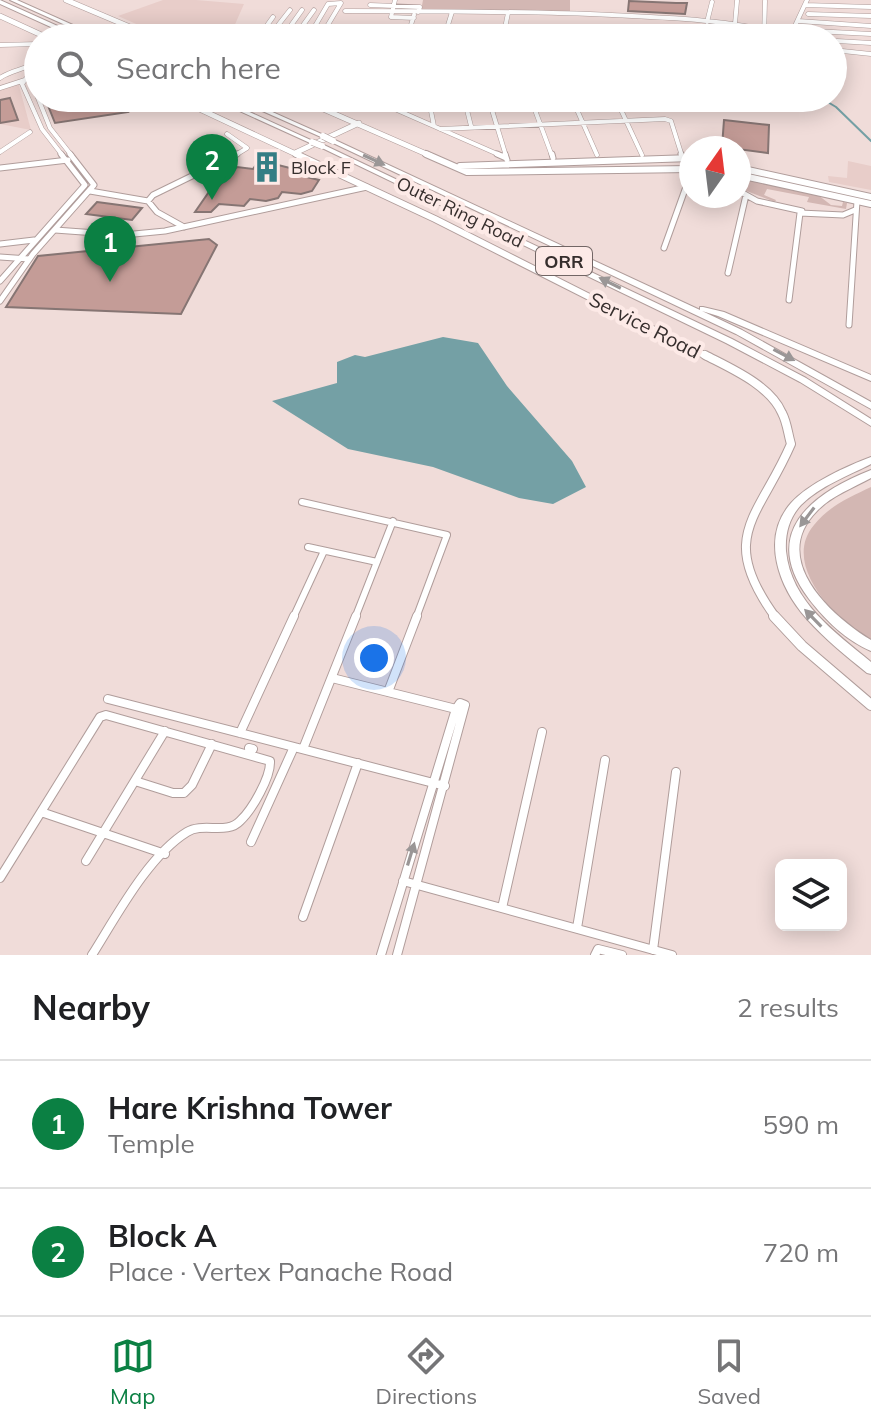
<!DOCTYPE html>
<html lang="en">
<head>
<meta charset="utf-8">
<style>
	:root { --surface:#fff; --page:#f2f2f2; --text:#202124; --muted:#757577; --line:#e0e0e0; --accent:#0b8043 }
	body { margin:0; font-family:Mulish,sans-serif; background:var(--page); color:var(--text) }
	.controls { position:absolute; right:24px; bottom:24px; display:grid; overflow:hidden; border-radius:12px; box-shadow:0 4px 20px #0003 }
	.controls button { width:72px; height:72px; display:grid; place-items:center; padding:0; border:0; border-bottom:2px solid var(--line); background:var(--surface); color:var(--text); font:40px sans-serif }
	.compass { position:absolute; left:679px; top:136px; width:72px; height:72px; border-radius:50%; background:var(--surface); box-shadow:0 4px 20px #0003; rotate:14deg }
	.you { position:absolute; left:374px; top:658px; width:28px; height:28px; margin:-20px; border:6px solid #fff; border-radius:50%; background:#1a73e8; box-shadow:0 0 0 12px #1a73e833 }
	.badge { display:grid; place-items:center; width:52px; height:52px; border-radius:50%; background:var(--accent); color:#fff; font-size:26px; font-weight:700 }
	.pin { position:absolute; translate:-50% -66px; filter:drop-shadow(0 2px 4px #0008) }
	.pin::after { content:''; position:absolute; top:42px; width:28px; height:24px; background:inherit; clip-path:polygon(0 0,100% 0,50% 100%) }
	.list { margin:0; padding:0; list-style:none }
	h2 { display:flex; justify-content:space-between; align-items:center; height:104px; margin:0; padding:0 32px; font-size:34px }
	h2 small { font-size:26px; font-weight:400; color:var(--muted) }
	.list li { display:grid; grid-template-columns:52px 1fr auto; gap:24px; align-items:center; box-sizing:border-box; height:128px; padding:0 32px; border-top:2px solid var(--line) }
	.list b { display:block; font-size:30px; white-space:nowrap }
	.list p { margin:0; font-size:26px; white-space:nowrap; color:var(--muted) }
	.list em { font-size:26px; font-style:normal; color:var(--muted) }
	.icon { flex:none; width:44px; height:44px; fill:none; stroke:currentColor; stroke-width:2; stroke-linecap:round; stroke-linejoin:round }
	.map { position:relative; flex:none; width:871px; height:955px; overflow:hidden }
	.search { position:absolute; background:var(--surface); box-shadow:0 4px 20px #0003; left:24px; right:24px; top:24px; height:88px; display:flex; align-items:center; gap:20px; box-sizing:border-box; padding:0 28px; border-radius:44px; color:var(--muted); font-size:30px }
	.sheet { height:360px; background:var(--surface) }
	nav { display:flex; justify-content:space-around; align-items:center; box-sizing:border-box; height:112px; border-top:2px solid var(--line); background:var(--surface); font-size:22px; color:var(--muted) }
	nav a { display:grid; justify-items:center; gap:4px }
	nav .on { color:var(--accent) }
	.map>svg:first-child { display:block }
	.built { fill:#e8cdc9 }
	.green { fill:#d3b7b3 }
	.water { fill:#74a0a5 }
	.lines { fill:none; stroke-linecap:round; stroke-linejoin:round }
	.stream { stroke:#74a0a5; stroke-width:2 }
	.building { fill:#c49c97; stroke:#867573; stroke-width:2 }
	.minor-far3-casing { stroke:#b09d9b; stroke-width:5 }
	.minor-far2-casing { stroke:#b09d9b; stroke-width:7 }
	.minor-far1-casing { stroke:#b09d9b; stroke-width:8 }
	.minor-casing { stroke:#b09d9b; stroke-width:10 }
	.tertiary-far1-casing { stroke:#b09d9b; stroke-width:5 }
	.tertiary-casing { stroke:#b09d9b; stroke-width:7 }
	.secondary-far3-casing { stroke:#b09d9b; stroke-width:6 }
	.secondary-far2-casing { stroke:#b09d9b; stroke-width:8 }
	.secondary-far1-casing { stroke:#b09d9b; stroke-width:10 }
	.secondary-casing { stroke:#b09d9b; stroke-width:12 }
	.motorway-casing { stroke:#b09d9b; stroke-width:2 }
	.minor-far3 { stroke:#fff; stroke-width:4 }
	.minor-far2 { stroke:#fff; stroke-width:5 }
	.minor-far1 { stroke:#fff; stroke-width:6 }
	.minor { stroke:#fff; stroke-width:8 }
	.tertiary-far1 { stroke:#fff; stroke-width:4 }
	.tertiary { stroke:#fff; stroke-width:5 }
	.secondary-far3 { stroke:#fff; stroke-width:5 }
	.secondary-far2 { stroke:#fff; stroke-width:6 }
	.secondary-far1 { stroke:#fff; stroke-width:8 }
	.secondary { stroke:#fff; stroke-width:10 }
	.motorway { fill:#fff; fill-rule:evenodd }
	.motorway-bridge-casing { stroke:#b09d9b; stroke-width:7; stroke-linecap:butt }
	.motorway-bridge { stroke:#fff; stroke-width:6 }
	.oneway { fill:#9a9696 }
	.labels { text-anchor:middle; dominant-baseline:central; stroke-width:8; stroke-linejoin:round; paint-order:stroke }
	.far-poi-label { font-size:18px; fill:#362e2d; stroke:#fdeae7; text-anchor:start }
	.far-street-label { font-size:18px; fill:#362e2d; stroke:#fdeae7 }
	.shield { fill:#fdeae7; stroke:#726665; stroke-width:2 }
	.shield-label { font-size:18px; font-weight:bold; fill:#362e2d }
	.street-label { font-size:20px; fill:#362e2d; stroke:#fdeae7 }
</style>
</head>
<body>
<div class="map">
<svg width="871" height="955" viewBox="0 0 871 955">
	<rect width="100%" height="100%" fill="#f0dcd9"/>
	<path class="built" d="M163 0H196L244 4 229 38H168L118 16Z
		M18 82 31 130 0 124V90Z
		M848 161 871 166V190L829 182 828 176 847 178Z"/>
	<path class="green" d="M423 0H570V12L421 11Z
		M739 178 818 195 831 205 842 206 843 202 847 203 846 209 807 202 809 197 767 189 764 195 776 200 775 202 739 188Z
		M871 487V641C838 623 780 565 814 525 829 506 850 497 871 487Z"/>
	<path class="water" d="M443 337 478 343 507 386 572 461 586 487 553 504 519 498 433 467 348 449 272 401 337 383V362L355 355 365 357Z"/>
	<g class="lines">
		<path class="stream" d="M369 98C411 117 470 109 514 98
			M821 98 836 107 871 141"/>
	</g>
	<path class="building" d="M629 1 676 3H687L685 14 628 11Z
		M10 98 18 120 0 123V100Z
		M45 98H120L128 112 55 123Z
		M730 98H784V108L729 102Z
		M724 120 769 125 768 153 722 147Z
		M263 155 278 160 274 164 298 170 294 174 319 180 312 191 301 194 282 192 278 198 266 201 250 199 244 206 219 204 211 212H195L213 186H219L237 167 253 169Z
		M97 202 142 208 132 220 86 214Z
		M209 239 217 245 181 314 6 307 38 256Z"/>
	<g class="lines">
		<defs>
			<path id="minor-far3" d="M395 0 391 17 414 18
				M370 5 420 7 418 12
				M805 5 871 7
				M345 11C434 11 523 11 612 15 676 18 738 20 799 38
				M808 14 871 16
				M798 21 871 26
				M707 22 712 2
				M735 24 737 1
				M243 30 323 38
				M793 30 807 0
				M814 31 871 34
				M296 35 314 10
				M684 35 708 38
				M258 38 273 17
				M268 38 290 10
				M282 38 302 10
				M308 38 328 4 341 3 320 38
				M358 38 361 34
				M371 38 374 33
				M383 38 387 31
				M395 38 398 32
				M407 38 414 15
				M444 38 452 12
				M503 38 508 13
				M764 38 765 1
				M837 41 871 43
				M0 45 38 44
				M833 50 871 54
				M0 78C13 69 27 70 38 60
				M532 102 552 156
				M574 103 597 155
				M397 110 502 156
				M467 110 471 126
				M492 110 506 156
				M431 111 434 126
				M622 112 642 155
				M440 129 665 119 671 121 682 156
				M227 134 247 148 234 156
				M0 152 30 132"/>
			<path id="minor-far2" d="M497 154 506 158
				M505 154 507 160
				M552 154 553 158
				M681 154 682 157
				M0 168 68 160
				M90 191 148 201 157 212 184 227
				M739 191 757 201 802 211
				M148 201 153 195 237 154
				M55 230 124 235 165 231 367 187
				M0 244 34 240
				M664 248 687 184 691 181
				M0 257 29 259
				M728 273 746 195
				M789 300 800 213 843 215 855 210
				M849 325 857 201"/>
			<path id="minor-far1" d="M302 502 447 535 416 618
				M308 547 377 562
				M293 618 324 551
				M355 618 393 521"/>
			<path id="minor" d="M332 678 456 709
				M388 692 417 616
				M108 699 445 786
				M240 733 294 616
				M249 748 253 749
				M303 749 356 616
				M135 781 173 793H184L192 785 212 744
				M41 812 165 854
				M251 842 294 747
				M86 861 165 731
				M0 878 100 717 106 715 270 761C271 777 252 810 240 821 227 835 203 822 187 832 148 856 116 917 92 955
				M403 881 672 955
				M502 908 542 732
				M303 917 358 763
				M577 928 605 760
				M653 950 676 772
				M381 955 456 709 460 703 465 705
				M397 955 465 705
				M595 955 598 949 622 955"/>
			<path id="tertiary-far1" d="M38 71 28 76 22 84 42 129 63 156
				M38 76 32 83 50 128 72 156
				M0 88 28 79"/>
			<path id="tertiary" d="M0 281 85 185 61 154
				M0 301 33 254 94 185 70 154"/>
			<path id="secondary-far3" d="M66 0 156 38
				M0 16 48 38
				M176 98 300 156
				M298 98 431 156
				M295 153 359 123"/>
			<path id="secondary-far2" d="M296 154 435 219 708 357
				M426 154 467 172 691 169
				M460 166 691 158
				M739 168 871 197
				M739 175 871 204"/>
			<path id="secondary-far1" d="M705 355C730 368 770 385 782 413 787 422 788 434 791 444 759 518 716 536 776 618"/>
			<path id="secondary" d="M774 616 802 646 871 705"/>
			<path id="motorway" d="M0 0 82 37 83 38H75L0 4Z
				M10 0H17L102 38H94Z
				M211 98H219L315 142 310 143Z
				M233 98H241L326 136 321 137Z
				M331 140H335L700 310V307H703L724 312 871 375V381L718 316 702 311 742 330 871 402V409L736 334 331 142Z
				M320 145H324L732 339 806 378 871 419V426L800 382 726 343 320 147Z
				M871 457V464C848 476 820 486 801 505 789 518 785 534 786 551 791 602 835 632 871 662V674L867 673C846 656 825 639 807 619 779 588 760 538 791 503 809 483 847 466 871 457Z
				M871 470V478C853 488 831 496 817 511 769 559 830 615 871 640V651C847 641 825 620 809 599 760 534 810 494 871 470Z"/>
		</defs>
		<use href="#minor-far3" class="minor-far3-casing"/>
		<use href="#minor-far2" class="minor-far2-casing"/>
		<use href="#minor-far1" class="minor-far1-casing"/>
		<use href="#minor" class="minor-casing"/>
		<use href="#tertiary-far1" class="tertiary-far1-casing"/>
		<use href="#tertiary" class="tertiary-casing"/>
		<use href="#secondary-far3" class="secondary-far3-casing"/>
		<use href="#secondary-far2" class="secondary-far2-casing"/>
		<use href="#secondary-far1" class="secondary-far1-casing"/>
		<use href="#secondary" class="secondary-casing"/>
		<use href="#motorway" class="motorway-casing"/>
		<use href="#minor-far3" class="minor-far3"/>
		<use href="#minor-far2" class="minor-far2"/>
		<use href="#minor-far1" class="minor-far1"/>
		<use href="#minor" class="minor"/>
		<use href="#tertiary-far1" class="tertiary-far1"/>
		<use href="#tertiary" class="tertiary"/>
		<use href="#secondary-far3" class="secondary-far3"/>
		<use href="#secondary-far2" class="secondary-far2"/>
		<use href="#secondary-far1" class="secondary-far1"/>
		<use href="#secondary" class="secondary"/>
		<use href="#motorway" class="motorway"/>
		<defs>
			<path id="motorway-bridge" d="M323 136 333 141
				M312 142 322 146"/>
		</defs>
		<use href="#motorway-bridge" class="motorway-bridge-casing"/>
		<use href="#motorway-bridge" class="motorway-bridge"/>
	</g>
	<defs><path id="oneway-solid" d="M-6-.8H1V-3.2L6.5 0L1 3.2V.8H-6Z" transform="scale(2)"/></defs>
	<g class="oneway">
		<use href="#oneway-solid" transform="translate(374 160) rotate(25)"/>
		<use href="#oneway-solid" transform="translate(610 283) rotate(-154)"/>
		<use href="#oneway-solid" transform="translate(784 355) rotate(28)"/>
		<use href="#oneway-solid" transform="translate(807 517) rotate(127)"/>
		<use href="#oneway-solid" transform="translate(813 618) rotate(-134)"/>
		<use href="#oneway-solid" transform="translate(411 854) rotate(-73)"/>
	</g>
	<defs>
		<symbol id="building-bare" viewBox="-9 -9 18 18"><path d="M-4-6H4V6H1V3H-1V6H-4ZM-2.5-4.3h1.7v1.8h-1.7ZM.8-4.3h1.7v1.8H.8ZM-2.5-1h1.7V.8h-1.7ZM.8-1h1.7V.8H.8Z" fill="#347d84" stroke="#fdeae7" stroke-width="2.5" paint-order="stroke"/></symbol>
	</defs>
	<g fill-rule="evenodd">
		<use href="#building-bare" x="245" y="145" width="44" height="44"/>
	</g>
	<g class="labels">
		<g class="far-poi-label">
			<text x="291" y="167">Block F</text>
		</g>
		<g class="far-street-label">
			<text transform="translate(460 212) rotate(26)">Outer Ring Road</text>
		</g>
		<rect class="shield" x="536" y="247" width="56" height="28" rx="6"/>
		<g class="shield-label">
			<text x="564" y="261">ORR</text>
		</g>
		<g class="street-label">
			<text transform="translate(645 325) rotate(27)">Service Road</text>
		</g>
	</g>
</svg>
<div class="controls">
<button><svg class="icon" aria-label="layers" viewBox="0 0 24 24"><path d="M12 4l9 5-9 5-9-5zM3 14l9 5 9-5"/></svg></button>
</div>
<svg class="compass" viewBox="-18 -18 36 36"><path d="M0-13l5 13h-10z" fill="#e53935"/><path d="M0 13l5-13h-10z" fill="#757577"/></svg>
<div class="you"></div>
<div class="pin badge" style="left:110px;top:282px">1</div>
<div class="pin badge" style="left:212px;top:200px">2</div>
<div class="search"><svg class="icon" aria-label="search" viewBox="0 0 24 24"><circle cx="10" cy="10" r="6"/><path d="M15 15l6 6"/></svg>Search here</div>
</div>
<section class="sheet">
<h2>Nearby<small>2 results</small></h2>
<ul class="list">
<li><span class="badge">1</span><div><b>Hare Krishna Tower</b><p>Temple</p></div><em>590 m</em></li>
<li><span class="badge">2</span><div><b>Block A</b><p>Place · Vertex Panache Road</p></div><em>720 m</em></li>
</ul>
</section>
<nav>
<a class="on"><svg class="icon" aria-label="map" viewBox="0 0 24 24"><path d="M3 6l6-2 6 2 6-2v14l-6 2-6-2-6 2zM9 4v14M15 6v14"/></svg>Map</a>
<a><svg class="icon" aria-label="directions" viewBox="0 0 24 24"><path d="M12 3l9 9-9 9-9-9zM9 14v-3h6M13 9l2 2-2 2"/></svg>Directions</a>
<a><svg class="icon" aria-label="saved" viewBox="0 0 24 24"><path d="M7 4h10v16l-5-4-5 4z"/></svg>Saved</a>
</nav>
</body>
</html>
